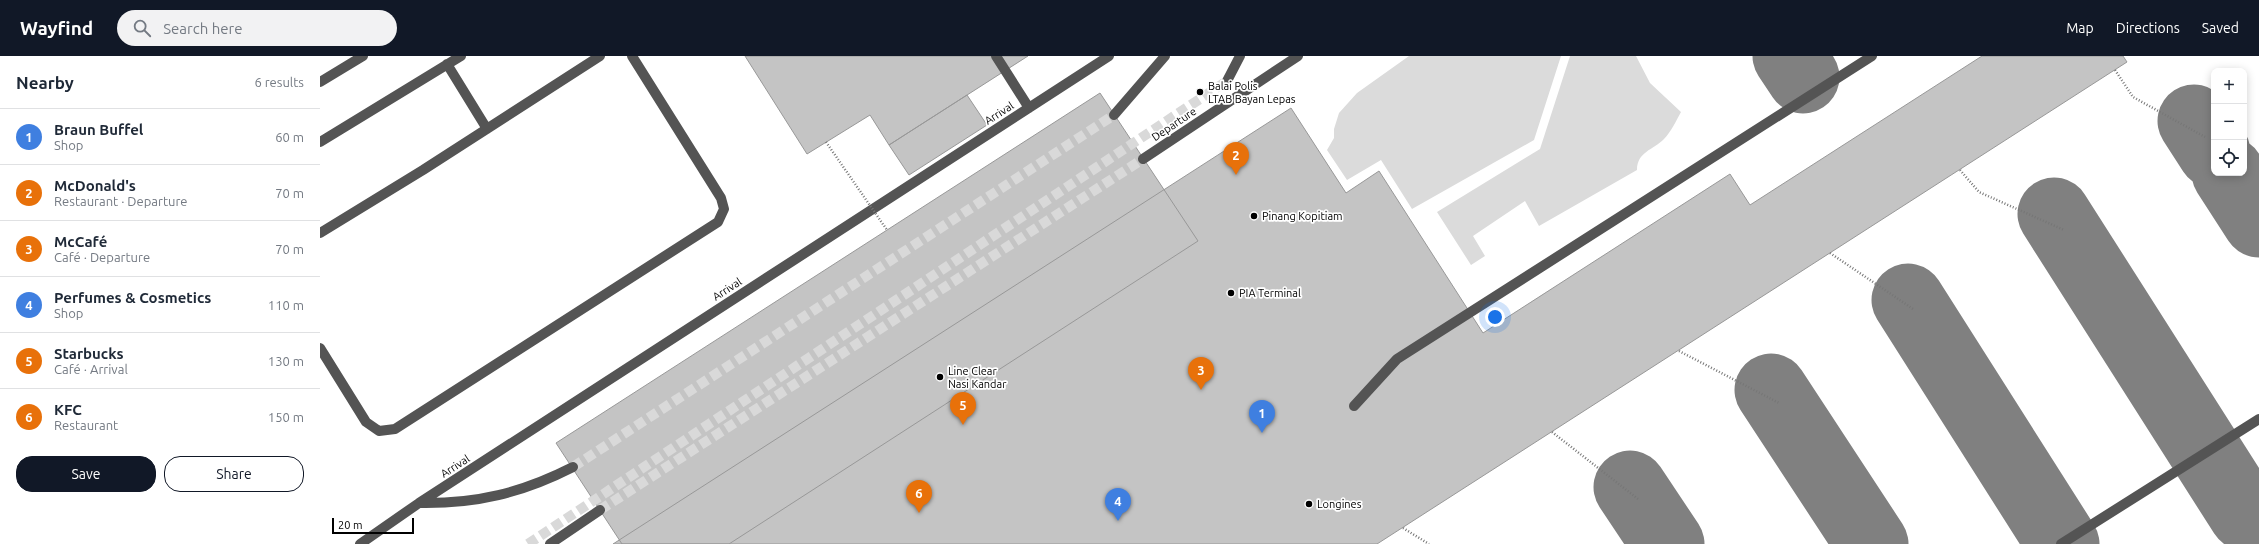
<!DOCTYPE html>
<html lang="en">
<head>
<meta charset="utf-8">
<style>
	:root { --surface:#fff; --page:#f2f2f3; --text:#1f2937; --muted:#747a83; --line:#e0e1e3; --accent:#111827 }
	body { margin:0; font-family:Ubuntu,sans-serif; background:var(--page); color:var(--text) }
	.controls { position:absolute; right:12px; top:12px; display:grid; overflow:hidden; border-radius:8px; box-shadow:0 2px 10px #0003 }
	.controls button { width:36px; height:36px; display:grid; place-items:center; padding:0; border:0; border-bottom:1px solid var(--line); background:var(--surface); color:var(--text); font:20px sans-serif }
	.scale { position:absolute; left:12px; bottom:10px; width:82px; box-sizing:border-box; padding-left:4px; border:2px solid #000; border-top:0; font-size:11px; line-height:14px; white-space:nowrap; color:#000; -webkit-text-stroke:3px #fff; paint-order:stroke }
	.you { position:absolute; left:1175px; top:261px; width:14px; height:14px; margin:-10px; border:3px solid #fff; border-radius:50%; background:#1a73e8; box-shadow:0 0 0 6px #1a73e833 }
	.badge { display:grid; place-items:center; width:26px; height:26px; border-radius:50%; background:var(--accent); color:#fff; font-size:13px; font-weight:700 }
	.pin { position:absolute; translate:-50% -33px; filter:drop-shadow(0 1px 2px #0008) }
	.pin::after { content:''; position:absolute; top:21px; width:14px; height:12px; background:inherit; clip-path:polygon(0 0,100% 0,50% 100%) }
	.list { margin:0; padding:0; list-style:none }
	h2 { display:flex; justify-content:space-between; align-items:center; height:52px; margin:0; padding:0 16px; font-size:17px }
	h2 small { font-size:13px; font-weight:400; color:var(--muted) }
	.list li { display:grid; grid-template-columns:26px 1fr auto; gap:12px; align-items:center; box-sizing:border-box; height:56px; padding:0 16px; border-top:1px solid var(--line) }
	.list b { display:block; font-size:15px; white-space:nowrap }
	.list p { margin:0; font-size:13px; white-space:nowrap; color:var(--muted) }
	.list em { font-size:13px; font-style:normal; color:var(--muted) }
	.actions { display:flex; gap:8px; padding:12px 16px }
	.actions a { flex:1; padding:9px 0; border:1px solid var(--accent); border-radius:16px; text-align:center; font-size:14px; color:var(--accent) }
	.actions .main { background:var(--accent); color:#fff }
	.icon { flex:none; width:22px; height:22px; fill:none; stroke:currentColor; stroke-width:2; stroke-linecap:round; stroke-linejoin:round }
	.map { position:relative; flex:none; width:1939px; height:488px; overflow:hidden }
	header { display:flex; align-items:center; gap:24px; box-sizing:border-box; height:56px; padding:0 20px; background:var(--accent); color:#fff }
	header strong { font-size:19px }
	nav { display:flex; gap:22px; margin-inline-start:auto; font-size:14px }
	.search { width:280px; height:36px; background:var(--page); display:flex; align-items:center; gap:10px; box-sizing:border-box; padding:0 14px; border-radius:22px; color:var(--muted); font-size:15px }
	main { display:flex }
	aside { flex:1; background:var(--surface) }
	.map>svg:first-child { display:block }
	.green { fill:#dbdbdb }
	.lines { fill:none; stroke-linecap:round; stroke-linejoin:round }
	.taxiway { stroke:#808080; stroke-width:73 }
	.building { fill:#c4c4c4; stroke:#989898 }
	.minor-tunnel { stroke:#d9d9d9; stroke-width:10; stroke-dasharray:10 5; stroke-linecap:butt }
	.path { stroke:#767676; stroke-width:2.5; stroke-dasharray:1 2; stroke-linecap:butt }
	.minor { stroke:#545454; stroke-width:10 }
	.path-bridge { stroke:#767676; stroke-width:2.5; stroke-dasharray:1 2; stroke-linecap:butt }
	.poi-dot { fill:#000; stroke:#fff; stroke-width:1.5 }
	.labels { text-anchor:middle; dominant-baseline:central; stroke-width:3.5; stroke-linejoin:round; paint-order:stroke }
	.poi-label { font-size:11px; fill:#000; stroke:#fff; text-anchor:start }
	.street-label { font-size:11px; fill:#000; stroke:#fff }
</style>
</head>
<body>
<header>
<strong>Wayfind</strong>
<div class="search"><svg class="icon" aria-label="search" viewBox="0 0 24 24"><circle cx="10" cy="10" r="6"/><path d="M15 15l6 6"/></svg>Search here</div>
<nav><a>Map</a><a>Directions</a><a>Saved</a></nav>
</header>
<main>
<aside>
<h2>Nearby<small>6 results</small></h2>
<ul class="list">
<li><span class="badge" style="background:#3f7fe0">1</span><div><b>Braun Buffel</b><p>Shop</p></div><em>60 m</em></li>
<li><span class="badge" style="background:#e8710a">2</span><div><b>McDonald's</b><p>Restaurant · Departure</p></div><em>70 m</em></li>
<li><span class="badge" style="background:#e8710a">3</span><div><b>McCafé</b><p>Café · Departure</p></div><em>70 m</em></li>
<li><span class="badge" style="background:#3f7fe0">4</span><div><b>Perfumes &amp; Cosmetics</b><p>Shop</p></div><em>110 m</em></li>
<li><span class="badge" style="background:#e8710a">5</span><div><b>Starbucks</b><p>Café · Arrival</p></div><em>130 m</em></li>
<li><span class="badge" style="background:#e8710a">6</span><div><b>KFC</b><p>Restaurant</p></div><em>150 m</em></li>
</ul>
<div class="actions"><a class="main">Save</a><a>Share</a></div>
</aside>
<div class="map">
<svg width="1939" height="488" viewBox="0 0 1939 488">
	<rect width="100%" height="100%" fill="#fff"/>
	<path class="green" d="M1089 0H1241L1214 84 1092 153 1061 104 1027 124 1007 94 1014 82V73L1019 57 1037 37Z
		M1250 0H1316L1330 27 1361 56C1356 65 1351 76 1344 83 1333 94 1317 96 1317 114L1219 170 1205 145 1153 180 1165 200 1151 209 1117 156 1220 93Z"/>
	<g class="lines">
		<path class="taxiway" d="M1469 0 1483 21
			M1874 65 1894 96
			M1908 117 1939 165
			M1734 158 1925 458
			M1588 244 1743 488
			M1451 334 1552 488
			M1310 431 1348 488"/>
	</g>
	<path class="building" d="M425 0H708L569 89 550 59 487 98Z
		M1662 0H1803L1807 6 1057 488H293L971 52 1026 137 1059 115 1163 277 1410 118 1430 149Z
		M780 37 878 185 409 488H302L236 387Z
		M647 39 667 69 589 119 569 89Z"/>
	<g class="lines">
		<path class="minor-tunnel" d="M253 411 794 59
			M280 454 823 103
			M208 488 907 25"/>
		<path class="path" d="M1795 14 1813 41 1885 81
			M1640 114 1659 136 1744 174
			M1510 197 1593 253
			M1359 295 1459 347
			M1232 376 1318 443
			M1083 472 1109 488"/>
		<path class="minor" d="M676 0 709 52
			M127 8 167 73
			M907 25 920 0
			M0 26 43 0
			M794 59 845 0
			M0 86 141 0
			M823 103 978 0
			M0 177 103 114 280 0
			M0 292 46 366 59 375 75 373 398 166 404 153 401 142 312 0
			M1034 350 1077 303 1552 0
			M99 447C156 448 202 437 253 411
			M40 488 99 447 789 0
			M230 488 280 454
			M1741 488 1939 363"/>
		<path class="path-bridge" d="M506 86 567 174"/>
	</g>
	<g class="poi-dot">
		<circle cx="880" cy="36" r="4"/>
		<circle cx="934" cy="160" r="4"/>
		<circle cx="911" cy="237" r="4"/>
		<circle cx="620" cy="321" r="4"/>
		<circle cx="989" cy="448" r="4"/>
	</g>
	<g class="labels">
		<g class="poi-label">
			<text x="888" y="30">Balai Polis<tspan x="888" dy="13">LTAB Bayan Lepas</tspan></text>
			<text x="942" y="160">Pinang Kopitiam</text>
			<text x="919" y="237">PIA Terminal</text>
			<text x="628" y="315">Line Clear<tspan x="628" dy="13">Nasi Kandar</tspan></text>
			<text x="997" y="448">Longines</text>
		</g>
		<g class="street-label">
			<text transform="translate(679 57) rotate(-33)">Arrival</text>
			<text transform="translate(854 68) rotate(-34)">Departure</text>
			<text transform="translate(407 233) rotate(-33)">Arrival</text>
			<text transform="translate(135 410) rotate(-33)">Arrival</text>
		</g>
	</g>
</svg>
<div class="controls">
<button>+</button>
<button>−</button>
<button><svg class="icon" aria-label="locate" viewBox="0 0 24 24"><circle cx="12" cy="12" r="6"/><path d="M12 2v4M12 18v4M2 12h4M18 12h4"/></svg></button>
</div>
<div class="scale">20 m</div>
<div class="you"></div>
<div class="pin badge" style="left:942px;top:377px;background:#3f7fe0">1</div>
<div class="pin badge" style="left:916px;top:119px;background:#e8710a">2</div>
<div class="pin badge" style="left:881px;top:334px;background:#e8710a">3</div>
<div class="pin badge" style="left:798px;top:465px;background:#3f7fe0">4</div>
<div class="pin badge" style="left:643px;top:369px;background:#e8710a">5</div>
<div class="pin badge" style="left:599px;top:457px;background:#e8710a">6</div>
</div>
</main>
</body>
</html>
